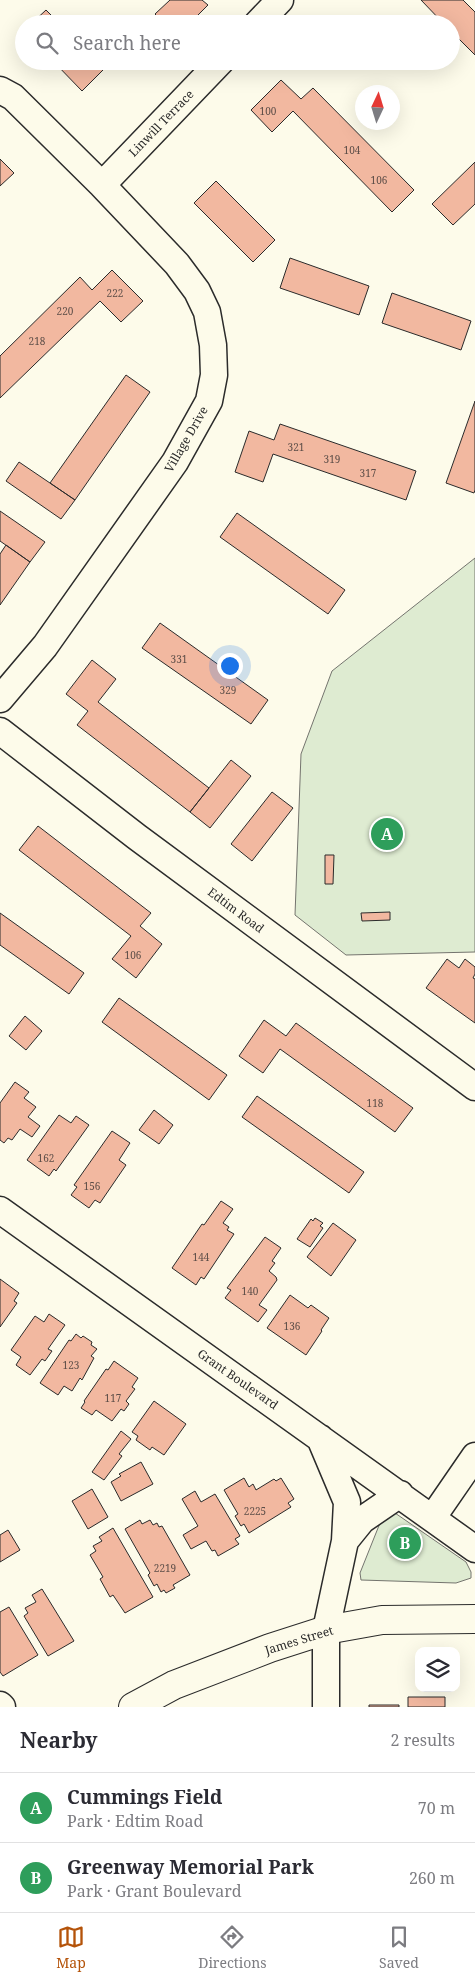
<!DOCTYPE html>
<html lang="en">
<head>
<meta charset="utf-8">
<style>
	:root { --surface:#fff; --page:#f7f7f7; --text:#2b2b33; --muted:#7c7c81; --line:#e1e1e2; --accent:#b45309 }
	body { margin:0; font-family:"Noto Serif",serif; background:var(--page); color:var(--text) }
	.controls { position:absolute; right:15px; bottom:15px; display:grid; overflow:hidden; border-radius:10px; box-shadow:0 5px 20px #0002 }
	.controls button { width:45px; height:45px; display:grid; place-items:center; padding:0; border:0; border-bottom:1px solid var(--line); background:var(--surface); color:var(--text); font:25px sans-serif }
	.compass { position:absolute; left:355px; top:85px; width:45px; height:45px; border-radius:50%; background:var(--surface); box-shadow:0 5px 20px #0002; rotate:4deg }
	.you { position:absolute; left:229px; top:665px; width:18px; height:18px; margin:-12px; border:4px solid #fff; border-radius:50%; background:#1a73e8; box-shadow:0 0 0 8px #1a73e833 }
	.badge { display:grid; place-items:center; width:32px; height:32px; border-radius:50%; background:var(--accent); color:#fff; font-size:16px; font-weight:700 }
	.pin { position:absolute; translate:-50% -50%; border:2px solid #fff; box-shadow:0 1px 5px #0006 }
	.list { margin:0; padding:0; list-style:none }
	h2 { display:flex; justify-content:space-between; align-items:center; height:65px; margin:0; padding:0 20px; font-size:21px }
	h2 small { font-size:16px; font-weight:400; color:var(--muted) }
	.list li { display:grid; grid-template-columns:32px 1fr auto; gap:15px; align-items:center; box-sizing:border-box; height:70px; padding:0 20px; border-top:1px solid var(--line) }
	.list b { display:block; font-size:19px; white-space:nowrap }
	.list p { margin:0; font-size:16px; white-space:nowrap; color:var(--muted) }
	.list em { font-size:16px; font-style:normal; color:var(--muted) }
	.icon { flex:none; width:28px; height:28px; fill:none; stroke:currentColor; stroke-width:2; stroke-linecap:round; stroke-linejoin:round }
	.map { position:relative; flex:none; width:475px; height:1707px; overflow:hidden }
	.search { position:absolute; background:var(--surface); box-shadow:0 5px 20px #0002; left:15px; right:15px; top:15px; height:55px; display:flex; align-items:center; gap:12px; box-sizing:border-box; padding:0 18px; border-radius:28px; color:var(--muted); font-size:19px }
	.sheet { height:205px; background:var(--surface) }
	nav { display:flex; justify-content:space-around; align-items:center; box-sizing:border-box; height:70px; border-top:1px solid var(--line); background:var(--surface); font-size:14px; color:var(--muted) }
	nav a { display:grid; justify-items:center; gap:2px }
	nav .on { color:var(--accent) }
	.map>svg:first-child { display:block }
	.green { fill:#deebd1; stroke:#74746e }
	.building { fill:#f2b8a0; stroke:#2b2b2b }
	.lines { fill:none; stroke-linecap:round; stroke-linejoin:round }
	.minor-casing { stroke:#2b2b2b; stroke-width:29 }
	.major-casing { stroke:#2b2b2b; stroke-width:30 }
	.minor { stroke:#fdfbea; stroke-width:26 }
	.major { stroke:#fdfbea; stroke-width:28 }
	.labels { text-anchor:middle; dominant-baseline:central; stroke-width:4; stroke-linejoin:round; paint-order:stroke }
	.number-label { font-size:10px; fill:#5d4e48 }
	.street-label { font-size:12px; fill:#2b2b2b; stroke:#fdfbea }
</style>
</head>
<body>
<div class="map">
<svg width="475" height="1707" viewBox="0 0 475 1707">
	<rect width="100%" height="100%" fill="#fdfbea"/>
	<path class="green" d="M475 558V952L346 955 295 915 301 754 332 671Z
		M395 1513 466 1562 471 1572V1578L456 1583 361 1580 360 1573 380 1523Z"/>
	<path class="building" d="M170 0H202L208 5 189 24H165L155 14Z
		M421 0H463L475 12V55L451 31V24H444Z
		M46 10 60 24H31Z
		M53 61H97L104 69 82 91Z
		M281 80 301 99 313 88 414 190 392 212 293 111 272 132 251 110Z
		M0 159 14 173 0 186Z
		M475 162V204L453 225 432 204Z
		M216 181 275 240 253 262 194 203Z
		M290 258 369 286 359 315 280 288Z
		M112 270 143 301 121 322 100 301 0 398V356L80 277 92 290Z
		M392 293 471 321 461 350 382 323Z
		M126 375 150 392 75 500 50 483Z
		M475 401V490L474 493 446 483Z
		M280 424 416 471 406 500 273 454 263 482 235 472 249 431 274 440Z
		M19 462 75 500 61 519 6 481Z
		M0 511 45 542 30 562 0 541Z
		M237 513 345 590 328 614 220 537Z
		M6 545 30 562 0 605V554Z
		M160 623 268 700 251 724 142 648Z
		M92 660 116 679 98 702 209 788 190 812 77 725 88 711 66 694Z
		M231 760 251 776 210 828 190 812Z
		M272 792 293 808 252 861 231 844Z
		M38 826 151 913 140 926 162 944 136 978 112 959 131 936 19 850Z
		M325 855H334L333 884H325Z
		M390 912V920L362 921 361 913Z
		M0 913 84 973 69 994 0 945Z
		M447 959 459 968 465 959 475 967V974L473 978 475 979V1023L426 988Z
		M119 998 227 1075 209 1100 102 1022Z
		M25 1016 42 1031 26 1050 9 1036Z
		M264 1020 286 1036 296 1023 413 1108 395 1132 280 1049 263 1073 239 1056Z
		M15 1082 29 1092 24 1098 36 1107 28 1117 40 1126 32 1137 20 1129 12 1140 8 1138 4 1143 0 1140V1103Z
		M257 1096 364 1172 349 1193 242 1117Z
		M154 1110 173 1125 159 1144 139 1130Z
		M59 1115 71 1123 76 1116 89 1125 56 1171 54 1169 49 1176 27 1160Z
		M112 1131 130 1143 119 1160 126 1165 100 1203 95 1200 89 1208 71 1195 77 1187 74 1185Z
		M221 1201 233 1209 223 1223 229 1227 227 1230 234 1234 204 1279 201 1277 196 1285 172 1268 202 1224 204 1225Z
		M315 1218 323 1223 320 1226 323 1228 310 1247 297 1239 311 1219 313 1221Z
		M333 1223 356 1240 331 1276 307 1257Z
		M265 1237 281 1248 272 1261 275 1263 269 1271 276 1277 277 1280 259 1305 267 1310 258 1322 225 1298 231 1290 227 1288Z
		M0 1279 19 1293 14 1301 17 1303 0 1327Z
		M290 1295 308 1308 311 1305 329 1318 321 1330 322 1331 306 1355 267 1328Z
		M49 1314 65 1325 48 1349 52 1351 45 1361 42 1359 30 1375 16 1365 21 1357 11 1350 35 1316 44 1322Z
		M76 1334 81 1338 83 1336 92 1342 91 1345 97 1349 91 1356 94 1358 82 1380 80 1378 72 1391 64 1386 58 1395 40 1383 69 1340 71 1341Z
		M114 1361 138 1378 132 1387 135 1389 126 1401 129 1404 124 1411 121 1409 112 1421 96 1410 92 1415 81 1408 85 1402 84 1401 106 1369 108 1370Z
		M154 1401 186 1424 164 1455 152 1447 150 1450 136 1440 138 1436 132 1432Z
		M121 1431 131 1439 119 1454 122 1456 104 1480 92 1472Z
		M141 1462 153 1484 121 1501 111 1482 121 1476 119 1474Z
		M244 1478 249 1487 253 1484 256 1490 274 1479 276 1481 281 1478 294 1499 288 1503 291 1507 249 1533 244 1524 241 1526 235 1516 238 1514 224 1490Z
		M92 1489 108 1517 88 1529 72 1501Z
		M195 1491 201 1502 215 1494 240 1536 235 1539 239 1544 218 1556 215 1550 212 1551 206 1541 191 1549 183 1535 198 1526 182 1499Z
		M140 1520 142 1524 150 1520 153 1525 157 1523 159 1527 162 1526 190 1575 173 1585 175 1588 166 1593 164 1590 161 1592 157 1584 154 1586 148 1575 150 1573 125 1529Z
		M113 1528 153 1597 125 1613 113 1595 110 1597 100 1579 103 1577 90 1555 96 1551 93 1546 102 1541 99 1537Z
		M8 1530 20 1550 0 1562V1535Z
		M42 1589 74 1641 48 1656 24 1616 28 1613 25 1608 36 1602 32 1595Z
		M9 1607 38 1655 3 1676 0 1672V1612Z
		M408 1697H445V1707H408Z
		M369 1705H399V1707H369Z"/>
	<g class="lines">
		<defs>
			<path id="minor" d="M257 24 280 0
				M0 90 13 97 102 185 177 264 197 291 207 312 213 345 214 375 209 401 175 462 45 646 0 699
				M102 185 221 61
				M0 731 137 837 475 1087
				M0 1210 475 1549
				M320 1438 347 1502 345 1541 326 1630V1707
				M433 1517 475 1456
				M345 1541 362 1520 400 1494
				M0 1705 2 1707"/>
			<path id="major" d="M133 1707 174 1685 270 1648 326 1630 382 1620 475 1619"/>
		</defs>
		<use href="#minor" class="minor-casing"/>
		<use href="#major" class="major-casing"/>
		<use href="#minor" class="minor"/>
		<use href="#major" class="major"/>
	</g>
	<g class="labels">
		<g class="number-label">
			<text x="268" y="111">100</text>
			<text x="352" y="150">104</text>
			<text x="379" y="180">106</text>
			<text x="115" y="293">222</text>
			<text x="65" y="311">220</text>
			<text x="37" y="341">218</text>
			<text x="296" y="447">321</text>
			<text x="332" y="459">319</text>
			<text x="368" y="473">317</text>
			<text x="179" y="659">331</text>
			<text x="228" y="690">329</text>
			<text x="133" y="955">106</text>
			<text x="375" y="1103">118</text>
			<text x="46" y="1158">162</text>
			<text x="92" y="1186">156</text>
			<text x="201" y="1257">144</text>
			<text x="250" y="1291">140</text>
			<text x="292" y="1326">136</text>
			<text x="71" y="1365">123</text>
			<text x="113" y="1398">117</text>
			<text x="255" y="1511">2225</text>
			<text x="165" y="1568">2219</text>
		</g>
		<g class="street-label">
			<text transform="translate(161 123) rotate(-46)">Linwill Terrace</text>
			<text transform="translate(186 439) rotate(-60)">Village Drive</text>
			<text transform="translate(236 910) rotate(37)">Edtim Road</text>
			<text transform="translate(238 1379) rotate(35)">Grant Boulevard</text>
			<text transform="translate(299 1640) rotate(-17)">James Street</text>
		</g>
	</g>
</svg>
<div class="controls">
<button><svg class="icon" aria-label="layers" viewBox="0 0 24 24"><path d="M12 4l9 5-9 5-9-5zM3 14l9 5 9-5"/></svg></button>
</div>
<svg class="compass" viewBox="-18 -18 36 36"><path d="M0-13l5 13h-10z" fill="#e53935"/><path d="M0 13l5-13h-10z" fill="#7c7c81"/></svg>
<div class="you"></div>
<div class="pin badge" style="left:387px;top:834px;background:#2e9e5b">A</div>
<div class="pin badge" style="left:405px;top:1543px;background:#2e9e5b">B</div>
<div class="search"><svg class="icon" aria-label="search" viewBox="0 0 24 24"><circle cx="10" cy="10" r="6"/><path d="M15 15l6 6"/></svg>Search here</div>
</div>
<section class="sheet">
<h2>Nearby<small>2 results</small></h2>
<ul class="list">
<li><span class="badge" style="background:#2e9e5b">A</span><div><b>Cummings Field</b><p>Park · Edtim Road</p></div><em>70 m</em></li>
<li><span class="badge" style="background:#2e9e5b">B</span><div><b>Greenway Memorial Park</b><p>Park · Grant Boulevard</p></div><em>260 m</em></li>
</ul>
</section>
<nav>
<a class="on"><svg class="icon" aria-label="map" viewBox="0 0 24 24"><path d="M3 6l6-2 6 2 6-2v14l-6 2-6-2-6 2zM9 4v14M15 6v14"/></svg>Map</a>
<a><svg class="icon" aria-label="directions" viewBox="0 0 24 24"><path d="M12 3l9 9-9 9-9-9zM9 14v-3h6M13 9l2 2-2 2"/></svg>Directions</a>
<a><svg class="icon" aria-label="saved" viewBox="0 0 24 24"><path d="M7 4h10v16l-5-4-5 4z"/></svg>Saved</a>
</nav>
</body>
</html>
